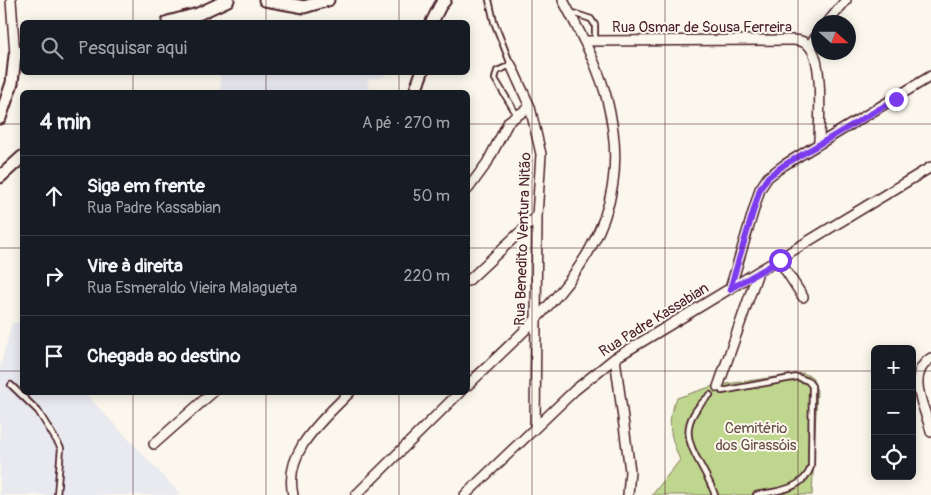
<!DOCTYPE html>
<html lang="pt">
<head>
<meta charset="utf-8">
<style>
	:root { --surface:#171b24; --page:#20242c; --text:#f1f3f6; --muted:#9ea1a6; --line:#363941 }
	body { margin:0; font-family:Pangolin,sans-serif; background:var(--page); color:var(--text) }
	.controls { position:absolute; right:15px; bottom:15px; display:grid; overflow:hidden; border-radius:8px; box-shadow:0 2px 12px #0003 }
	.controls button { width:45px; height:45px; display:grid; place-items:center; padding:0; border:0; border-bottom:1px solid var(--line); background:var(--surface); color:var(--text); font:25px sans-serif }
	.compass { position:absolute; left:811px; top:15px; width:45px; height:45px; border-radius:50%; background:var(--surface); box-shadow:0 2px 12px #0003; rotate:111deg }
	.stop { position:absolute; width:15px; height:15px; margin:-11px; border:4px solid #7c3aed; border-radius:50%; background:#fff }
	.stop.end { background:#7c3aed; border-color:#fff; box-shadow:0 1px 5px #0008 }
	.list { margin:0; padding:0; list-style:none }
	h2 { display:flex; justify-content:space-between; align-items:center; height:65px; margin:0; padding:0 20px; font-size:21px }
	h2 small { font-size:16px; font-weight:400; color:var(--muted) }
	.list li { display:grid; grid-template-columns:32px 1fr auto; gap:15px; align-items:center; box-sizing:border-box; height:80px; padding:0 20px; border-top:1px solid var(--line) }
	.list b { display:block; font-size:19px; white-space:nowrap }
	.list p { margin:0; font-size:16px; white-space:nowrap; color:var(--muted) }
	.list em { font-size:16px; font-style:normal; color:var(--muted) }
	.icon { flex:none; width:28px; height:28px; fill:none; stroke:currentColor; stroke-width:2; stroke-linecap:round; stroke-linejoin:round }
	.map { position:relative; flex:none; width:931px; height:495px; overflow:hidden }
	.search { position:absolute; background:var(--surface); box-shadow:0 2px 12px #0003; left:20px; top:20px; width:450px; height:55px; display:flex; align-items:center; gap:12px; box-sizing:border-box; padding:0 18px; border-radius:8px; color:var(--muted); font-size:19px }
	.panel { position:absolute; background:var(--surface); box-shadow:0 2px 12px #0003; left:20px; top:90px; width:450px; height:305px; border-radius:8px }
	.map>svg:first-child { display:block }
	.built { fill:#e9e9f0 }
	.green { fill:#bed68d; stroke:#847a5c }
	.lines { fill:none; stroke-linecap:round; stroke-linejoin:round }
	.lane-casing { stroke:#4a1f2b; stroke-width:8 }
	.street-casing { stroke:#4a1f2b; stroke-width:12 }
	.secondary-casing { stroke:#4a1f2b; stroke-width:15 }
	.lane { stroke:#fbf7ec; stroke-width:4.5 }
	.street { stroke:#fbf7ec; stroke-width:9 }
	.secondary { stroke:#fbf7ec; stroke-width:11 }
	.route { stroke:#7c3aed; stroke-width:6 }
	.grid { fill:none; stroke:#4a1f2b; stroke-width:1; stroke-opacity:0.55 }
	.labels { text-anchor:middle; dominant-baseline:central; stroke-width:4; stroke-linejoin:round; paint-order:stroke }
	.street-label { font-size:15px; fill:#4a1f2b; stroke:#fbf7ec }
	.park-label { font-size:15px; fill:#674d44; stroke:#fbf7ec }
</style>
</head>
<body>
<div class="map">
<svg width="931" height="495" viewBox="0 0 931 495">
	<rect width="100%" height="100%" fill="#fbf7ec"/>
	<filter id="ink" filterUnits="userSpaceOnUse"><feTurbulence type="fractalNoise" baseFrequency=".02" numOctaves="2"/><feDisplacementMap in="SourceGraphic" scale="10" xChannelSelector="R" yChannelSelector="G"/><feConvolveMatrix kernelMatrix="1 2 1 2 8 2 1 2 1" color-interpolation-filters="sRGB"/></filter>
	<g filter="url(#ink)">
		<path class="built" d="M385 73V77L367 79 370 92H221L220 73Z
			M22 322V392L85 393 181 495H0V367L12 323Z"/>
		<path class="green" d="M803 373 812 377 817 391 812 495H652L680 460C671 438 665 421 677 398L713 386Z"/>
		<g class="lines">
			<defs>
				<path id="lane" d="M489 0 494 22 511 65 497 71 495 79 517 115
					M570 12 591 19 595 25V41
					M11 385 38 411 61 448 57 495
					M722 391 797 377 808 381 812 386 811 467C803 490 777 491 756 495
					M710 395C666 433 701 455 715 495"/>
				<path id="street" d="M11 0 15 55
					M828 22 846 0
					M584 41 792 40C800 40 808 42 812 50 823 67 819 122 819 144
					M809 46 818 34
					M511 65 530 107 541 154 537 216 535 428
					M468 189 487 163 509 121 530 107
					M779 260 803 297
					M468 281 537 216
					M730 289 760 189 768 177 784 165 931 76
					M615 358 630 471 628 495
					M931 358C904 376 926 408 931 432
					M468 385C552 304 640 235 608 104 600 68 580 33 563 0
					M718 387 758 272
					M154 444 213 392
					M293 495C283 451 323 420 350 392
					M356 495 460 392
					M465 495 575 390 615 358 931 167"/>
				<path id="secondary" d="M265 0 304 7 328 0
					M168 22 198 14 228 0
					M432 22 440 6 445 0
					M415 92 422 72
					M0 118 12 83 15 55 22 52
					M0 177 22 157"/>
			</defs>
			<use href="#lane" class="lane-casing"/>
			<use href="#street" class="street-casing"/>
			<use href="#secondary" class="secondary-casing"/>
			<use href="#lane" class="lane"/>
			<use href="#street" class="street"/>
			<use href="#secondary" class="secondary"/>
		</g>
	</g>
	<g class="lines" filter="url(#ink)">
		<path class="route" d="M780 260 730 289 760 189 768 177 784 165 896 99"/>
	</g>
	<path class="grid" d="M133 0V22M266 0V22M399 0V22M532 0V495M665 0V495M798 0V495M133 72V92M266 72V92M399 72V92M0 124H22M468 124H931M0 248H22M468 248H931M0 371H22M468 371H875M912 371H931M133 392V495M266 392V495M399 392V495"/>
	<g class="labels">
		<g class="street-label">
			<text x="702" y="27">Rua Osmar de Sousa Ferreira</text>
			<text transform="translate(523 239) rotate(-88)">Rua Benedito Ventura Nitão</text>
			<text transform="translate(654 320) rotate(-32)">Rua Padre Kassabian</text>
		</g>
		<g class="park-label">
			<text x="756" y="428">Cemitério<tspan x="756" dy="17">dos Girassóis</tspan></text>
		</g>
	</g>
</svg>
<div class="controls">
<button>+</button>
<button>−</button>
<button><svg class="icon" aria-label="locate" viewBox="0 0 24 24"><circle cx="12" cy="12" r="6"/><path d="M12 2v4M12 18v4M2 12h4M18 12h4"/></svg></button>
</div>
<svg class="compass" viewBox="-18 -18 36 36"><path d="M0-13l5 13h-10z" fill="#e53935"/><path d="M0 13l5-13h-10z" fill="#9ea1a6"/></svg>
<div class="stop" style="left:780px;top:260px"></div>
<div class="stop end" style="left:896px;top:99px"></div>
<div class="search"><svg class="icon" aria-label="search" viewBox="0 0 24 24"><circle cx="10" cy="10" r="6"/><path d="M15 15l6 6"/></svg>Pesquisar aqui</div>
<section class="panel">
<h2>4 min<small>A pé · 270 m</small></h2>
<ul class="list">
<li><svg class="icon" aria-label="ahead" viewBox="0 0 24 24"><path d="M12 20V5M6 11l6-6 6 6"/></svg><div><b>Siga em frente</b><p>Rua Padre Kassabian</p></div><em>50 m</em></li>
<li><svg class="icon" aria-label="right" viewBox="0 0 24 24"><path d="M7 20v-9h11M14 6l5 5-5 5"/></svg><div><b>Vire à direita</b><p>Rua Esmeraldo Vieira Malagueta</p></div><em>220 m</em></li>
<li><svg class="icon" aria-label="arrive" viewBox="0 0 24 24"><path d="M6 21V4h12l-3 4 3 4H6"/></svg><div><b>Chegada ao destino</b></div></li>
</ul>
</section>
</div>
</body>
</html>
